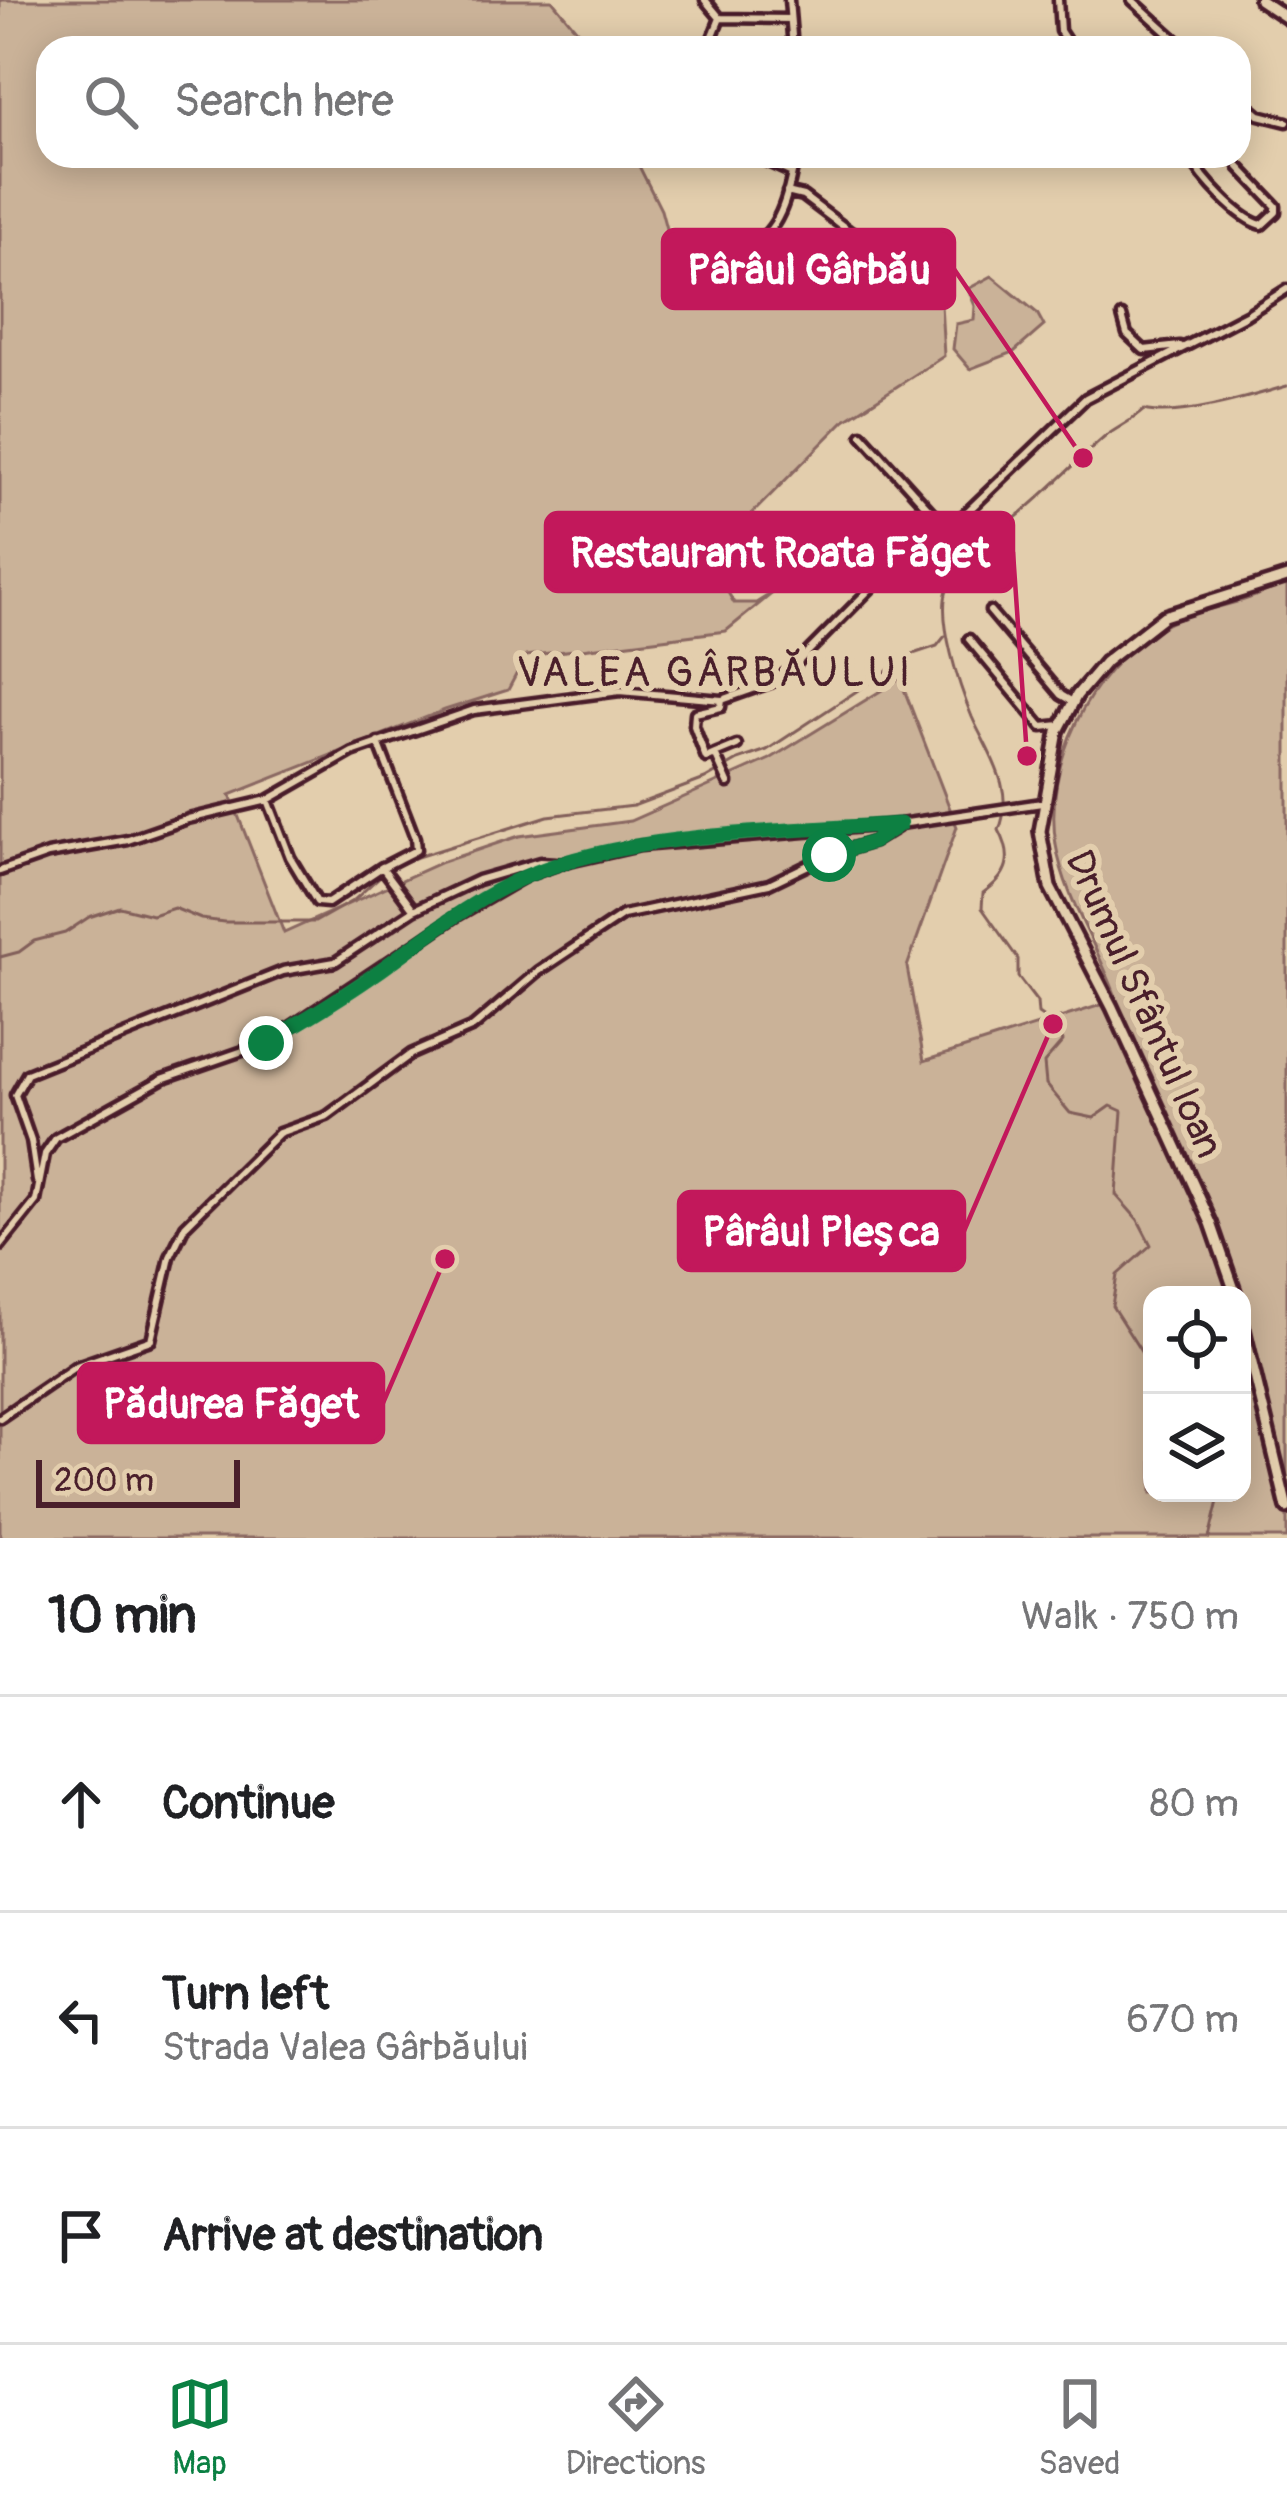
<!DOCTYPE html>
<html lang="en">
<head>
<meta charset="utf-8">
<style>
	:root { --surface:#fff; --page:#f6f6f6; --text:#202124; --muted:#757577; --line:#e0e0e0; --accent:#0b8043 }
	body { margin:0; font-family:Pangolin,sans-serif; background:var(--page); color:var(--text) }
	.controls { position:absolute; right:36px; bottom:36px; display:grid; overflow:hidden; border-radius:24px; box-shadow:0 6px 30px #0003 }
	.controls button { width:108px; height:108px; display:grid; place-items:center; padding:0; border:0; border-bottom:3px solid var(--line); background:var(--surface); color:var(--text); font:60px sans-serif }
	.scale { position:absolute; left:36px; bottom:30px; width:204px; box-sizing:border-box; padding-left:12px; border:6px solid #4a1f2b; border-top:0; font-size:33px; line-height:42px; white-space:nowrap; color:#4a1f2b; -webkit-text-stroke:9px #e3cead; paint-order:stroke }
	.stop { position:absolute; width:36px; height:36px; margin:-27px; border:9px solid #0b8043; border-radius:50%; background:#fff }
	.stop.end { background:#0b8043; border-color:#fff; box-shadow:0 3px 12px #0008 }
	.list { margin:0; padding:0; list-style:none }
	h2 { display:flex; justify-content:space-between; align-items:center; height:156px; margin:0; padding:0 48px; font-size:51px }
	h2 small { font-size:39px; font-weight:400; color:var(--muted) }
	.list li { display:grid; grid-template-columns:78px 1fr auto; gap:36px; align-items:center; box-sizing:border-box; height:216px; padding:0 48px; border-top:3px solid var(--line) }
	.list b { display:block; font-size:45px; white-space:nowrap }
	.list p { margin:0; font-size:39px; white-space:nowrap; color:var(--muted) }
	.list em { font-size:39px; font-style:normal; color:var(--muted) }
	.icon { flex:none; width:66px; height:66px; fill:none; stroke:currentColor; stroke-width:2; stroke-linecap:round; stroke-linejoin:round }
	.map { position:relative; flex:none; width:1287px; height:1538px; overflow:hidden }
	.search { position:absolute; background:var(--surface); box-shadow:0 6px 30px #0003; left:36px; right:36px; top:36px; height:132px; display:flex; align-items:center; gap:30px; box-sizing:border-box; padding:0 42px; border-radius:36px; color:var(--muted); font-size:45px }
	.sheet { height:804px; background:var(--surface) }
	nav { display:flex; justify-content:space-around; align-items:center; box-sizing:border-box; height:168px; border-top:3px solid var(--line); background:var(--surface); font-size:33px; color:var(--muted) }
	nav a { display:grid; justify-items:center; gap:6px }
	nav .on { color:var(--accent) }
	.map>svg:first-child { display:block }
	.green { fill:#cab298; stroke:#8a6862; stroke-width:3; fill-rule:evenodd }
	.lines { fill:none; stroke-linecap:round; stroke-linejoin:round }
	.stream { stroke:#825f5a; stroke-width:3 }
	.street-casing { stroke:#4a1f2b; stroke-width:15 }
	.secondary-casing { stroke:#4a1f2b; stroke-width:18 }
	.street { stroke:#e3cead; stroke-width:6 }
	.secondary { stroke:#e3cead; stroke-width:9 }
	.route { stroke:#0b8043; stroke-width:15 }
	.labels { text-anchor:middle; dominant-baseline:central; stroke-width:12; stroke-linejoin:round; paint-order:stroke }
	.street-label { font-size:39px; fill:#4a1f2b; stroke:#e3cead }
	.neighbourhood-label { font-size:42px; letter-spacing:3px; fill:#4a1f2b; stroke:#e3cead }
	.leader { fill:none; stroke:#c2185b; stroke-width:4.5 }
	.callout-dot { fill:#c2185b; stroke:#e3cead; stroke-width:4.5 }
	.callout { fill:#c2185b; stroke:#c2185b; stroke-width:4.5 }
	.callout-label { font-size:42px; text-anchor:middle; font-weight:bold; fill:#fff }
</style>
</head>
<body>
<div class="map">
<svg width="1287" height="1538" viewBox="0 0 1287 1538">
	<rect width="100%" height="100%" fill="#e3cead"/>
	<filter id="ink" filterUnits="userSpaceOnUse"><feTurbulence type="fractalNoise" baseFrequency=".00833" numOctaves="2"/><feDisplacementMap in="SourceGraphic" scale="24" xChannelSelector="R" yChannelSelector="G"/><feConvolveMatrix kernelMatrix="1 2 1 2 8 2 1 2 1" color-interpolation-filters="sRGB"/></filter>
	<g filter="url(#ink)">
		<path class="green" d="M0 0H552L585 40 598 48H48V156H634L661 210 676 266 719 273 784 247 816 277 877 270 940 287 944 356 845 420 730 536V547L741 560 731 570 725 587 734 603H756L775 591 726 631 526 656 508 690 445 710 230 795 284 933 442 862 519 836 630 821 770 759 900 679 957 827 907 967 924 1061 1117 1000C1100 949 1065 900 1056 845 1043 765 1088 672 1157 630 1184 613 1214 609 1244 600 1258 596 1272 588 1287 583V1538H0ZM1152 1295H1242V1493H1152Z
			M992 276 1037 313 1044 326 1014 352 970 369 953 349 956 324 974 320 975 306 968 289Z"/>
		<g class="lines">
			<path class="stream" d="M0 957 19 952 34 941 65 933 89 917 120 907 152 915 174 908 201 919 224 922H315L354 900 388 869 417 857 548 816 633 806 705 779 738 760 767 750 913 654 937 646 945 636
				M1152 1369 1112 1306 1117 1275 1151 1245 1138 1220 1116 1195 1122 1111 1111 1106 1094 1118 1070 1113 1046 1084 1044 1063 1063 1041 1053 1024 1038 1014 1037 1002 1018 977V959L982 908 983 893C1009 875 1014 858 999 830 1016 789 988 753 972 717 960 688 937 621 947 590 956 560 986 541 1009 523 1043 497 1073 464 1106 436 1118 427 1132 421 1144 410 1176 419 1253 396 1287 386
				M1209 1538 1220 1493"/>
			<defs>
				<path id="street" d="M705 0 720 18 790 19
					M789 0 793 48
					M1058 0 1060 31 1071 48
					M1132 0 1185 48
					M708 48 720 18
					M1239 98 1259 115 1287 122
					M754 156 792 173
					M1189 156C1202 178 1238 219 1262 225L1276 212V206L1239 167
					M787 192 803 196 894 265
					M701 244C713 245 727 248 739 247 780 244 790 188 795 156
					M1122 316 1127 334 1144 350 1180 346
					M862 435 946 528
					M990 611 1061 695 1073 702
					M969 639 1042 727 1060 725
					M722 700 721 707 695 713 694 726 706 758 715 754 728 783
					M378 742 415 838 416 850 383 867
					M715 754 737 745
					M268 800 290 857 317 902 328 903 382 867 414 910
					M0 871 48 854 128 840 188 819 268 800 352 752 474 710 620 691 722 700 770 683 788 672 883 576 965 514 1086 398 1246 315 1287 289
					M37 1181 31 1141 15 1095 27 1074 283 971 335 962 414 910 478 880 540 862 556 863
					M0 1246 36 1201 45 1154 56 1138 162 1079 266 1043 457 916 526 876 560 864 640 846 900 824 1042 803
					M0 1418 76 1366 151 1340 170 1257 185 1226 279 1133 327 1116 411 1054 473 1027 539 971 623 915 769 884 829 855 873 842 898 827"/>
				<path id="secondary" d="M1260 0 1287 18
					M1236 1295 1211 1223 1112 1007 1050 887 1040 831 1058 731 1077 695 1105 662 1164 616 1287 577
					M1242 1322 1287 1508"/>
			</defs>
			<use href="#street" class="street-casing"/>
			<use href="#secondary" class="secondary-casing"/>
			<use href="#street" class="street"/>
			<use href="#secondary" class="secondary"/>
		</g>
	</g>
	<g class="lines" filter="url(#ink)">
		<path class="route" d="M266 1043C303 1020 340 999 375 974 424 939 473 898 529 875 631 832 789 831 900 824L873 842 829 855"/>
	</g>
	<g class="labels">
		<g class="street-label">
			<text transform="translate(1144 1004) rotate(66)">Drumul Sfântul Ioan</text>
		</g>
		<g class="neighbourhood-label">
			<text x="715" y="673">VALEA GÂRBĂULUI</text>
		</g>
	</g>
	<path class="leader" d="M1083 458L954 269M1027 756L1013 552M1053 1024L964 1231M445 1259L383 1403"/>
	<g class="callout-dot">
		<circle cx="1083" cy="458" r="12"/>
		<circle cx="1027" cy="756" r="12"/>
		<circle cx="1053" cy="1024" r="12"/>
		<circle cx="445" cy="1259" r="12"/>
	</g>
	<g class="callout">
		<rect x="663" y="230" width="291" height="78" rx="12"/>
		<rect x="546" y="513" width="467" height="78" rx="12"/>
		<rect x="679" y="1192" width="285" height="78" rx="12"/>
		<rect x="79" y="1364" width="304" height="78" rx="12"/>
	</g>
	<g class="callout-label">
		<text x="809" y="284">Pârâul Gârbău</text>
		<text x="780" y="567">Restaurant Roata Făget</text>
		<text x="821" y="1246">Pârâul Pleșca</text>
		<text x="231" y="1418">Pădurea Făget</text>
	</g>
</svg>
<div class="controls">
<button><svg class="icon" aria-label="locate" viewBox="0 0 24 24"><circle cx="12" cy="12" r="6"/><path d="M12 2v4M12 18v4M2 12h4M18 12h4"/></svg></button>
<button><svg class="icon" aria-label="layers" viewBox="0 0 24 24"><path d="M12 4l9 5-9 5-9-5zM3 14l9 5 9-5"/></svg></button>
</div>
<div class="scale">200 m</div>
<div class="stop" style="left:829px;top:855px"></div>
<div class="stop end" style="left:266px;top:1043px"></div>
<div class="search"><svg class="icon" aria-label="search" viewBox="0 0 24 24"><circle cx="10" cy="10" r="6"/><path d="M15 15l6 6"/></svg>Search here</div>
</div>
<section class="sheet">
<h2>10 min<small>Walk · 750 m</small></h2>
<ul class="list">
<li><svg class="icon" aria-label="ahead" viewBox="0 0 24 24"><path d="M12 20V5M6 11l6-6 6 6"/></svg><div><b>Continue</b></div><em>80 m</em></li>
<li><svg class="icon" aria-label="left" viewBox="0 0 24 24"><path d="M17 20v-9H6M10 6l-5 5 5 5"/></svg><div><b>Turn left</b><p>Strada Valea Gârbăului</p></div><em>670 m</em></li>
<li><svg class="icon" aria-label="arrive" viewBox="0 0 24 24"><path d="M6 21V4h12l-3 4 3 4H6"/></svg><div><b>Arrive at destination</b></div></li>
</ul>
</section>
<nav>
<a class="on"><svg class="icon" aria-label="map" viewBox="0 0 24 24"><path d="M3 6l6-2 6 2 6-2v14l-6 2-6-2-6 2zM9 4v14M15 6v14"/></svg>Map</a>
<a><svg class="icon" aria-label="directions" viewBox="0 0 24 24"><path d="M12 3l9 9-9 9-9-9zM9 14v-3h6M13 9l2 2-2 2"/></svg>Directions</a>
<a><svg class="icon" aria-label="saved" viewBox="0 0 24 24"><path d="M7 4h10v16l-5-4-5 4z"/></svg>Saved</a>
</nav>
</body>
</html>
